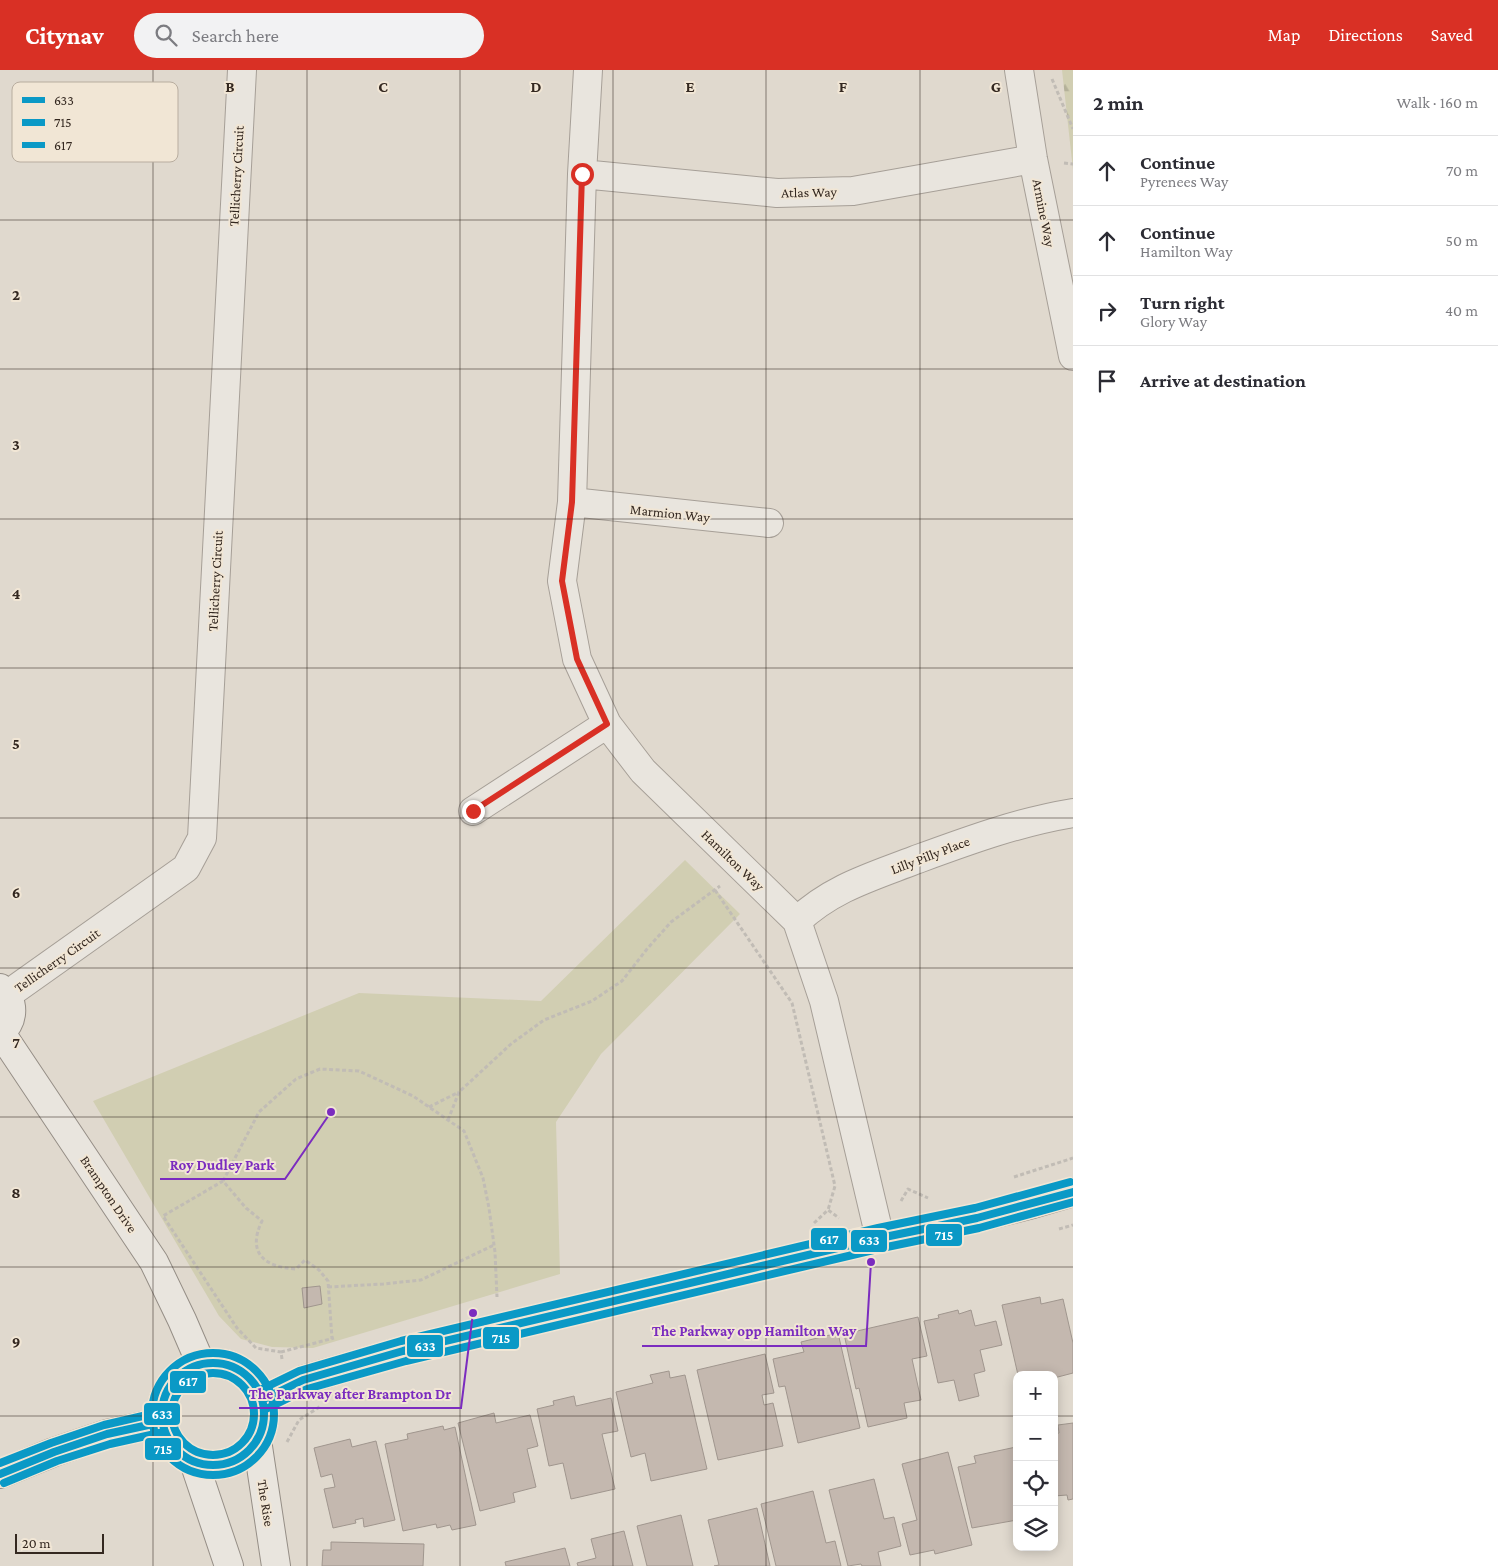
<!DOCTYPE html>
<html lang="en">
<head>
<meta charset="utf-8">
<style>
	:root { --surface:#fff; --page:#f2f2f3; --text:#2b2b33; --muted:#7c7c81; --line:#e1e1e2; --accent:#d93025 }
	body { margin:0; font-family:"Crimson Pro",serif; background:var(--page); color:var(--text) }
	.controls { position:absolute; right:15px; bottom:15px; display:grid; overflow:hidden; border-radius:10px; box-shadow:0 2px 12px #0003 }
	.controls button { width:45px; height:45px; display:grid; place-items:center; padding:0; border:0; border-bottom:1px solid var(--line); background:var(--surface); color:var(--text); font:25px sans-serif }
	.scale { position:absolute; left:15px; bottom:12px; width:89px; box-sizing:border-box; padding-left:5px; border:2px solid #342820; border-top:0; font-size:14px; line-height:18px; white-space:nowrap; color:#342820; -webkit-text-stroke:4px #f1e6d5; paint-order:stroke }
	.stop { position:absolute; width:15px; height:15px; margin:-11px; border:4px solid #d93025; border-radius:50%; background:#fff }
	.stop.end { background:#d93025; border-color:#fff; box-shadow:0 1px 5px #0008 }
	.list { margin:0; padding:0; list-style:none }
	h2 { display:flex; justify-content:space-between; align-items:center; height:65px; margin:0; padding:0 20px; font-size:21px }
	h2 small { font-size:16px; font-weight:400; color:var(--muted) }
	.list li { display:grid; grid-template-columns:32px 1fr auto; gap:15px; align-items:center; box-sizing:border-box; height:70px; padding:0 20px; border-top:1px solid var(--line) }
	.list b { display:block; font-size:19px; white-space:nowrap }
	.list p { margin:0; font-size:16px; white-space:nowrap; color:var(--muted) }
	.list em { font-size:16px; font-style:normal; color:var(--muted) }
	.icon { flex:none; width:28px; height:28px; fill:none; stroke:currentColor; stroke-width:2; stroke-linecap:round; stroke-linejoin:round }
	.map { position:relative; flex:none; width:1073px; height:1496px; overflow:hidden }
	header { display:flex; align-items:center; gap:30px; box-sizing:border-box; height:70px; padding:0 25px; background:var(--accent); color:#fff }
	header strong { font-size:24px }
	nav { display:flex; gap:28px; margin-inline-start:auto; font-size:18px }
	.search { width:350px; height:45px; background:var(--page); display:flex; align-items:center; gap:12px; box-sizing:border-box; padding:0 18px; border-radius:28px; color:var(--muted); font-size:19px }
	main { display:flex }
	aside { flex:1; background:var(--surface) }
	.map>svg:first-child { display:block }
	.forest { fill:url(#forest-firs) }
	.park { fill:#d1ceb2 }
	.building { fill:#c4b8af; stroke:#a0968e }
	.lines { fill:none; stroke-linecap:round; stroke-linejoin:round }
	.street-casing { stroke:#a69f97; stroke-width:30 }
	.secondary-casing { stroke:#958e86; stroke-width:30 }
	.path { stroke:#c1bcb5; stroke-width:3; stroke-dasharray:4 2.5; stroke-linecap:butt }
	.street { stroke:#e9e5de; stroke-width:28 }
	.secondary { stroke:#e9e5de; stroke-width:28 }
	.bus-1-casing { stroke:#f1e6d5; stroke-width:11 }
	.bus-2-casing { stroke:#f1e6d5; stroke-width:11 }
	.bus-3-casing { stroke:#f1e6d5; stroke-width:11 }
	.bus-1 { stroke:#0a99c6; stroke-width:8 }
	.bus-2 { stroke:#0a99c6; stroke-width:8 }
	.bus-3 { stroke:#0a99c6; stroke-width:8 }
	.route { stroke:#d93025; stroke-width:6 }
	.grid { fill:none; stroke:#342820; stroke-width:1; stroke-opacity:0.55 }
	.labels { text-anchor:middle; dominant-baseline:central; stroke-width:4; stroke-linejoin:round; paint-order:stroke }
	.street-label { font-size:14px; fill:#342820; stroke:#f1e6d5 }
	.key { fill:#f1e6d5; stroke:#b8ad9f; stroke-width:1 }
	.key-label { font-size:14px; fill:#342820 }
	.grid-label { font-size:16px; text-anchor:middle; font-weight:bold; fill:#342820; stroke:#f1e6d5; stroke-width:4; stroke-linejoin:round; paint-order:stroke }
	.leader { fill:none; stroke:#7b2cbf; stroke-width:2 }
	.callout-dot { fill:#7b2cbf; stroke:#f1e6d5; stroke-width:2 }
	.callout-label { font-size:15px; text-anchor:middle; font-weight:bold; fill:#7b2cbf; stroke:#f1e6d5; stroke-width:4; stroke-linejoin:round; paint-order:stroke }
	.line-badge { stroke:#f1e6d5; stroke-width:2 }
	.badge-label { font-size:14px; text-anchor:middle; font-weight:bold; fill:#fff }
</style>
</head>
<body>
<header>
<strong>Citynav</strong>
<div class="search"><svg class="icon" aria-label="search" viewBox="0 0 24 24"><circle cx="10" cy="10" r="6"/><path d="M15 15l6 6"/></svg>Search here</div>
<nav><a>Map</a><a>Directions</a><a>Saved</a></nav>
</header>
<main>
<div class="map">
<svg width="1073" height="1496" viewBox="0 0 1073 1496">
	<defs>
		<pattern id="forest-firs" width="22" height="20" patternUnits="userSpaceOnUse" patternTransform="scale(1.25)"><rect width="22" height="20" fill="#d1ceb2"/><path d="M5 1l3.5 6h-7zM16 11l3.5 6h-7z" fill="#b4b199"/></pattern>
	</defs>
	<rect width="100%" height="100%" fill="#e0d9ce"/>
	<path class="forest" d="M1062 0H1073V100Z"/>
	<path class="park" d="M685 790 740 844 601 984 556 1052 560 1204 313 1278 272 1277 241 1269 219 1246 93 1031 359 923 541 931Z"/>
	<path class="building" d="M320 1216 322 1234 304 1238 302 1218Z
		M1040 1227 1041 1234 1063 1229 1073 1273V1303L1054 1308V1305H1018L1002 1235Z
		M958 1240 959 1244 971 1240 975 1256 996 1251 1002 1275 980 1280 985 1301 974 1304 979 1326 959 1331 954 1310 938 1313 924 1251 939 1248 938 1245Z
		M918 1247 927 1286 912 1289 921 1330 904 1333 907 1348 868 1357 859 1318 856 1319 844 1264Z
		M838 1263 860 1358 798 1373 785 1316 779 1317 773 1289 804 1282 801 1272Z
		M765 1284 774 1323 762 1325 764 1335 773 1333 783 1376 718 1390 697 1300Z
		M669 1301 670 1308 685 1305 707 1399 651 1411 645 1383 631 1387 616 1322 653 1313 650 1305Z
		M574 1326 576 1336 611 1328 618 1361 602 1364 615 1419 571 1429 563 1393 549 1396 537 1339 554 1335 553 1331Z
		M494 1343 496 1353 530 1345 538 1376 527 1379 536 1417 513 1423 515 1432 480 1441 458 1353Z
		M1073 1353V1429L1068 1430 1067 1425 1054 1426V1364L1059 1363 1058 1355Z
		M443 1356 444 1360 455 1357 476 1455 452 1460 450 1455 437 1458 436 1454 403 1461 385 1374 408 1369 407 1364Z
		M350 1369 352 1377 376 1371 395 1450 364 1457 363 1448 355 1450 356 1453 333 1458 324 1419 335 1417 332 1404 321 1407 314 1378Z
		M1016 1377 1017 1450 972 1458 958 1397 976 1393 974 1386Z
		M948 1382 972 1475 935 1484 934 1480 910 1485 902 1454 917 1450 902 1394Z
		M874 1409 884 1449 894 1447 901 1476 878 1482 881 1496H862L861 1494 848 1496 829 1420Z
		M813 1421 826 1473 835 1471 841 1496H776L761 1434Z
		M757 1438 770 1496H714L719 1495 708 1450Z
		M681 1445 693 1496H647L637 1456Z
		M624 1461 633 1496H578L577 1493 596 1488 591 1469Z
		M331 1472 424 1474 423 1496H322L323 1480H331Z
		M565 1478 570 1496H506L505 1492Z"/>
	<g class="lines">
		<defs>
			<path id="street" d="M588 0 582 104 572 432 562 511 577 589 607 654 643 701 797 851 824 931 880 1168
				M1019 0 1033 89 1073 286
				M582 104 777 123 853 121 1033 89
				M572 432 769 453
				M473 741 607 654
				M797 851C832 818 871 807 915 790 967 771 1018 752 1073 743
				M7 925 186 798 202 768 242 0"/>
			<path id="secondary" d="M0 918C15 931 15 950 0 963
				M1 963 154 1192 182 1250 201 1294
				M162 1344a51 51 0 1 1 102 0a51 51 0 1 1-102 0Z
				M262 1330 303 1310 403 1281 880 1168 977 1148 1033 1134 1073 1122
				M257 1370 276 1496
				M194 1392 229 1496
				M0 1404 54 1382 107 1364 162 1352"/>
		</defs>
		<use href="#street" class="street-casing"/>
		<use href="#secondary" class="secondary-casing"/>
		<path class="path" d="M1052 9 1073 59
			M1064 93 1073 94
			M715 820 792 933 835 1116 828 1140
			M429 1037 459 1022
			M448 1050 459 1022 511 974 544 950 592 931 622 911 647 879 671 852 720 816
			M1014 1107 1073 1088
			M223 1111 259 1042 296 1009 320 999 359 1001 413 1026 464 1061 483 1108 489 1138 495 1182 497 1227
			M901 1131 908 1119 928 1128
			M814 1153 828 1140 839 1148
			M1059 1159 1073 1155
			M328 1217 383 1214 421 1210 494 1175
			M281 1282 334 1268
			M282 1289 281 1282 256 1278 237 1258 163 1146 223 1111 246 1138 262 1151C247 1182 263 1197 296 1199L305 1190 319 1200 328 1211 332 1269
			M287 1372 299 1350 321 1336"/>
		<use href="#street" class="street"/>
		<use href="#secondary" class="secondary"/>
		<defs>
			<path id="bus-1" d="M162 1344a51 51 0 1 1 102 0a51 51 0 1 1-102 0Z
				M262 1330 303 1310 403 1281 880 1168 977 1148 1073 1122
				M0 1404 54 1382 107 1364 162 1352"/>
			<path id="bus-2" d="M152 1344a61 61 0 1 1 122 0a61 61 0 1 1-122 0Z
				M266 1339 307 1319 406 1291 882 1178 979 1158 1073 1132
				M4 1413 57 1391 110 1374 164 1362"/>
			<path id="bus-3" d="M172 1344a41 41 0 1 1 82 0a41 41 0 1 1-82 0Z
				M258 1321 299 1301 401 1271 878 1158 975 1138 1070 1112
				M0 1393 51 1373 104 1355 160 1342"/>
		</defs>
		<use href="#bus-1" class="bus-1-casing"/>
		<use href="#bus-2" class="bus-2-casing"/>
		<use href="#bus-3" class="bus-3-casing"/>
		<use href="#bus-1" class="bus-1"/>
		<use href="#bus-2" class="bus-2"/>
		<use href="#bus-3" class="bus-3"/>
	</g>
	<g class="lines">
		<path class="route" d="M473 741 607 654 577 589 562 511 572 432 582 104"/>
	</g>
	<path class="grid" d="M153 0V1496M307 0V1496M460 0V1496M613 0V1496M766 0V1496M920 0V1496M0 150H1073M0 299H1073M0 449H1073M0 598H1073M0 748H1073M0 898H1073M0 1047H1073M0 1197H1073M0 1346H1017M1054 1346H1073"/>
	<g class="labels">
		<g class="street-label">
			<text transform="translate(236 106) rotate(-87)">Tellicherry Circuit</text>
			<text transform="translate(809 122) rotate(-1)">Atlas Way</text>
			<text transform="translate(1044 143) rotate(79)">Armine Way</text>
			<text transform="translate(670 443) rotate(6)">Marmion Way</text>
			<text transform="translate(215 511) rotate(-87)">Tellicherry Circuit</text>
			<text transform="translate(930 785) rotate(-21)">Lilly Pilly Place</text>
			<text transform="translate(733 790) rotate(44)">Hamilton Way</text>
			<text transform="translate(57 890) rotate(-35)">Tellicherry Circuit</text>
			<text transform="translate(109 1124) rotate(56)">Brampton Drive</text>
			<text transform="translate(266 1433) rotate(81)">The Rise</text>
		</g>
	</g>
	<rect x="12" y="12" width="166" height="80" rx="8" class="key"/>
	<rect x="22" y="27" width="23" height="6" fill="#0a99c6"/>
	<rect x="22" y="49" width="23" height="7" fill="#0a99c6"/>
	<rect x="22" y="72" width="23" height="6" fill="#0a99c6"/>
	<g class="key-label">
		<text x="54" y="35">633</text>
		<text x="54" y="57">715</text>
		<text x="54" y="80">617</text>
	</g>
	<g class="grid-label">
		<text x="230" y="22">B</text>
		<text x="383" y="22">C</text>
		<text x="536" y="22">D</text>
		<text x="690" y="22">E</text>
		<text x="843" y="22">F</text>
		<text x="996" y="22">G</text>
		<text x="16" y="230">2</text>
		<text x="16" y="380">3</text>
		<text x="16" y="529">4</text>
		<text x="16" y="679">5</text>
		<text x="16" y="828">6</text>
		<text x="16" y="978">7</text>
		<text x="16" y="1128">8</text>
		<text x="16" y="1277">9</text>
	</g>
	<path class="leader" d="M331 1042L285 1109H160M871 1192L866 1276H642M473 1243L461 1338H239"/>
	<g class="callout-dot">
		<circle cx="331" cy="1042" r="5"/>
		<circle cx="871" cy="1192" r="5"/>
		<circle cx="473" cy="1243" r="5"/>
	</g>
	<g class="callout-label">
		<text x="222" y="1100">Roy Dudley Park</text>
		<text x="754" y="1266">The Parkway opp Hamilton Way</text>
		<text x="350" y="1329">The Parkway after Brampton Dr</text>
	</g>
	<g class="line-badge">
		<rect x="925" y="1153" width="38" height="24" rx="5" fill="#0a99c6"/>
		<rect x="810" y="1157" width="38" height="24" rx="5" fill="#0a99c6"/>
		<rect x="850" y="1159" width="38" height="24" rx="5" fill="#0a99c6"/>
		<rect x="482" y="1256" width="38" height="24" rx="5" fill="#0a99c6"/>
		<rect x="406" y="1264" width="38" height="24" rx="5" fill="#0a99c6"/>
		<rect x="169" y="1300" width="38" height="24" rx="5" fill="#0a99c6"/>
		<rect x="143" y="1332" width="38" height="24" rx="5" fill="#0a99c6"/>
		<rect x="144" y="1367" width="38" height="24" rx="5" fill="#0a99c6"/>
	</g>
	<g class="badge-label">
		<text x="944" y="1170">715</text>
		<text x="829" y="1174">617</text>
		<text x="869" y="1175">633</text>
		<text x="501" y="1273">715</text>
		<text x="425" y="1281">633</text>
		<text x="188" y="1316">617</text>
		<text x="162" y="1349">633</text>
		<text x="163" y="1384">715</text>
	</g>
</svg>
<div class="controls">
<button>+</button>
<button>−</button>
<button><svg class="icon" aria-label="locate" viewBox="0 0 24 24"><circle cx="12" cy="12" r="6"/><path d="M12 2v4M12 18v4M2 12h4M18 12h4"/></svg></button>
<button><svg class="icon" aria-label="layers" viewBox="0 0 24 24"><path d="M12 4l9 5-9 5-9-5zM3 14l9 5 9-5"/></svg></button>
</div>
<div class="scale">20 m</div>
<div class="stop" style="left:582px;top:104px"></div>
<div class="stop end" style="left:473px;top:741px"></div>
</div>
<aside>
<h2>2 min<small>Walk · 160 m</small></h2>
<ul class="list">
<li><svg class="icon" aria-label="ahead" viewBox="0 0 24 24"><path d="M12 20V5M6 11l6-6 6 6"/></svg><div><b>Continue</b><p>Pyrenees Way</p></div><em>70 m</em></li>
<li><svg class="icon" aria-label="ahead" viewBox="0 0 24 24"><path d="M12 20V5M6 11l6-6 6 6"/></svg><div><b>Continue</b><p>Hamilton Way</p></div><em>50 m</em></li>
<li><svg class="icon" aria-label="right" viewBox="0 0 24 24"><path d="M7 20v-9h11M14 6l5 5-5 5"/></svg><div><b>Turn right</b><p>Glory Way</p></div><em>40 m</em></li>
<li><svg class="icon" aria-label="arrive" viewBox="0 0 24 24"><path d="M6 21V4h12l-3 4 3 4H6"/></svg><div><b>Arrive at destination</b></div></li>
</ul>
</aside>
</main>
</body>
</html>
